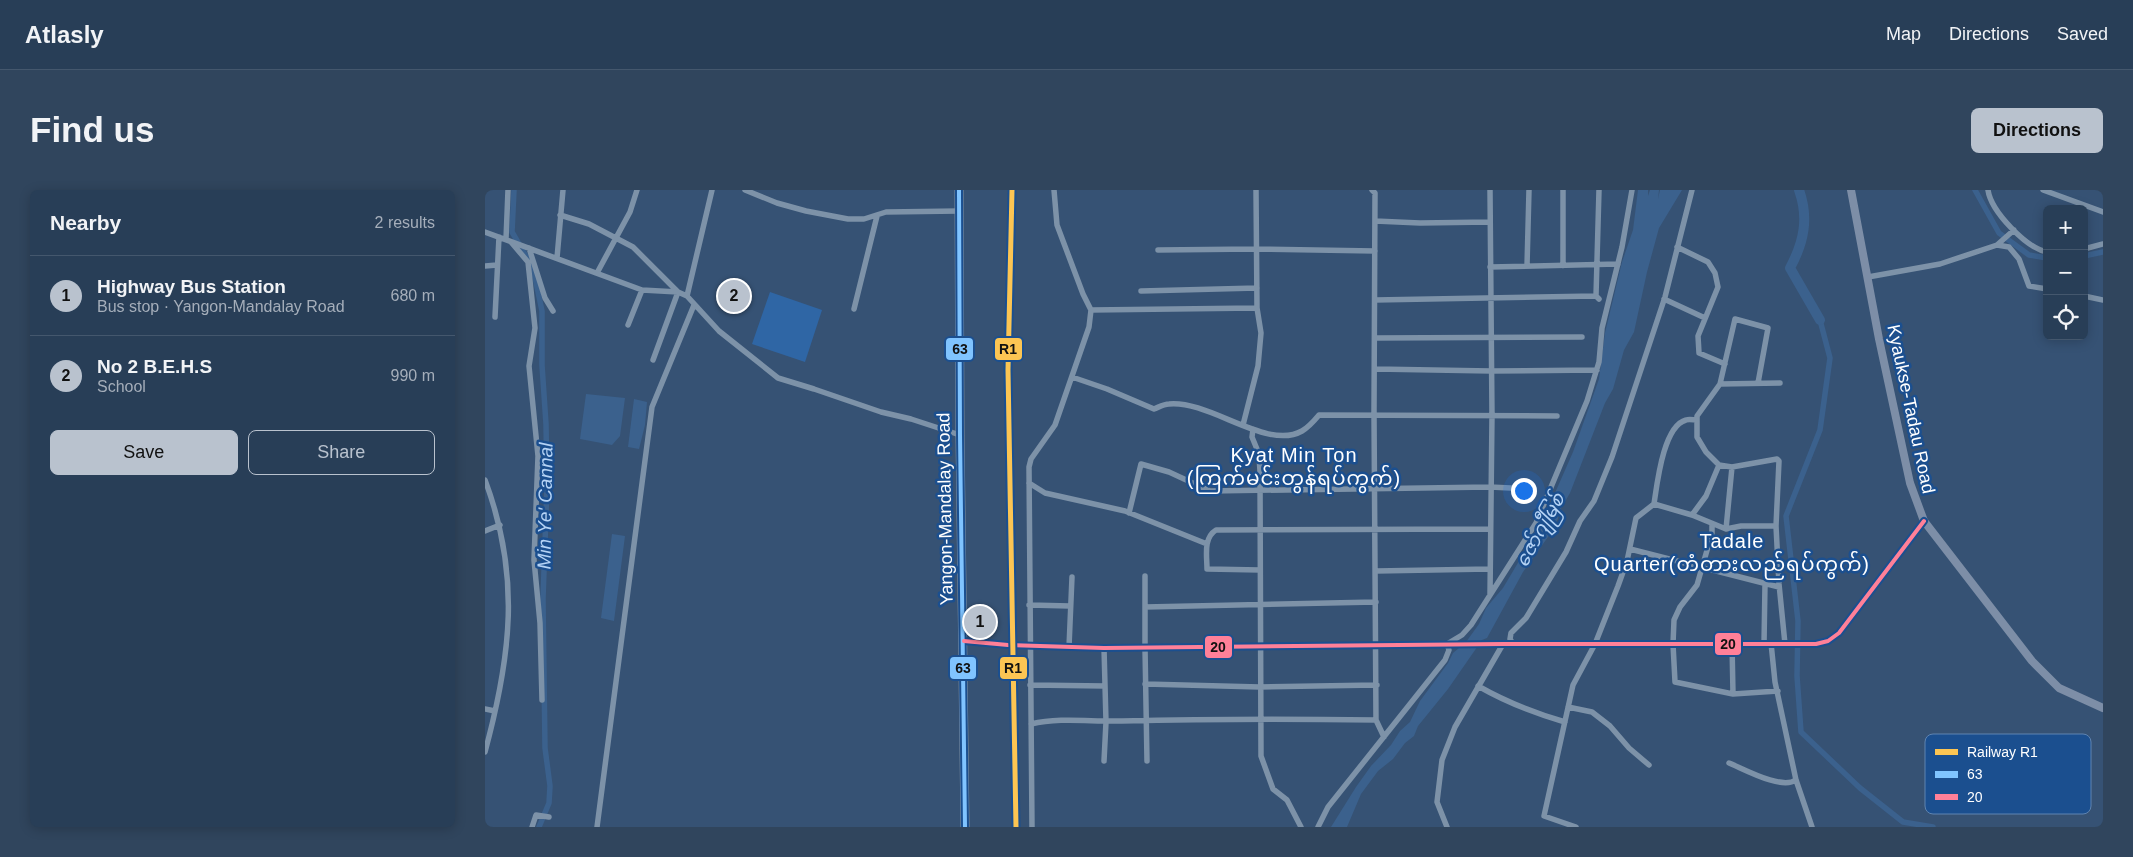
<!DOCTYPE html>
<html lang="en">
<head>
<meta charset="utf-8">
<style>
	:root { --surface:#283e57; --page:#30455d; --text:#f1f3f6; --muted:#a5aeba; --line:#44576d; --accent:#b9c2ce }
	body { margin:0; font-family:Arial,"Noto Sans Myanmar",sans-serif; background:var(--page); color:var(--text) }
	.controls { position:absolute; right:15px; top:15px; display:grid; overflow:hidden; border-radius:8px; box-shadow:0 2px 12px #0003 }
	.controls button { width:45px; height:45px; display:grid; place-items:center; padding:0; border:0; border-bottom:1px solid var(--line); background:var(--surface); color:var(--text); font:25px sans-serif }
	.you { position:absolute; left:1038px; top:300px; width:18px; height:18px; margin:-12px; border:4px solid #fff; border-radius:50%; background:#1a73e8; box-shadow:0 0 0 8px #1a73e833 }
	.badge { display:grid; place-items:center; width:32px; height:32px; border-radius:50%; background:var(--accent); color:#111; font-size:16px; font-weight:700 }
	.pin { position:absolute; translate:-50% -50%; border:2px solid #fff; box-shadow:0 1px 5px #0006 }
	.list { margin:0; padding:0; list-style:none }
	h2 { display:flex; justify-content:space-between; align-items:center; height:65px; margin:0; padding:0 20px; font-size:21px }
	h2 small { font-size:16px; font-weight:400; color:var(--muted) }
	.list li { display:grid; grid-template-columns:32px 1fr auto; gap:15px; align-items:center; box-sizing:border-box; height:80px; padding:0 20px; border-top:1px solid var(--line) }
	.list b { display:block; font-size:19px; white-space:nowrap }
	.list p { margin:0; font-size:16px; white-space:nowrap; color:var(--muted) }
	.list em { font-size:16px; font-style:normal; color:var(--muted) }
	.actions { display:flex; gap:10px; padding:15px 20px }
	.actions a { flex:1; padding:11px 0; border:1px solid var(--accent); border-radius:8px; text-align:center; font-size:18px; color:var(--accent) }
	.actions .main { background:var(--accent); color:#111 }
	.icon { flex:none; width:28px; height:28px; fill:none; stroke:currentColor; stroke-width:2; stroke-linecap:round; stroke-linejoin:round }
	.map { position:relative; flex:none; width:1618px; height:637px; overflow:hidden; border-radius:8px }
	header { display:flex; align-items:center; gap:30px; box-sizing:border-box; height:70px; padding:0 25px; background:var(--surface); border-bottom:1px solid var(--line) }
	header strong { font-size:24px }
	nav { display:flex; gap:28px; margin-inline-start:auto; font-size:18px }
	.intro { display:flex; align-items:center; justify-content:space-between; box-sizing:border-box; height:120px; padding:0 30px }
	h1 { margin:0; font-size:35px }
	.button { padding:12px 22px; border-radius:8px; background:var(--accent); color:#111; font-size:18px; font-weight:700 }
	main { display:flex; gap:30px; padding:0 30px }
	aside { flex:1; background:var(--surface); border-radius:8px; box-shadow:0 2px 12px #0003 }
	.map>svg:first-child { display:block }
	.green { fill:#2f66a5 }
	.water { fill:#3b618d }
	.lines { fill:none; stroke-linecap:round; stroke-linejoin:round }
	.canal { stroke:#3b618d; stroke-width:5.5 }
	.river { stroke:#3b618d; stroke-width:10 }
	.minor { stroke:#7d92a8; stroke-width:5.5 }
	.major { stroke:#7d8ea7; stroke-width:8 }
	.highway { stroke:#7e92a7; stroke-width:9 }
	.bus-1-casing { stroke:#1b4f8f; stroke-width:8 }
	.bus-2-casing { stroke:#1b4f8f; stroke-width:8 }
	.bus-1 { stroke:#80c4ff; stroke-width:4 }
	.bus-2 { stroke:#ff8098; stroke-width:4 }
	.rail-1-casing { stroke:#1b4f8f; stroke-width:9 }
	.rail-1 { stroke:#fcc553; stroke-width:5 }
	.labels { text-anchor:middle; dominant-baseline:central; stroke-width:5; stroke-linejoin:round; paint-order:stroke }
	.street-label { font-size:18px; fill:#fff; stroke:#1b4f8f }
	.water-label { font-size:19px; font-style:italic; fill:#b5d3f5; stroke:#1b4f8f }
	.quarter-label { font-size:20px; letter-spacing:1px; fill:#fff; stroke:#1b4f8f }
	.key { fill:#1b4f8f; stroke:#5f84b1; stroke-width:1 }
	.key-label { font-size:14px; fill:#fff }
	.line-badge { stroke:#1b4f8f; stroke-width:2 }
	.pale-badge-label { font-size:14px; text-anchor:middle; font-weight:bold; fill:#111 }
</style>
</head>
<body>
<header>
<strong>Atlasly</strong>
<nav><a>Map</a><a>Directions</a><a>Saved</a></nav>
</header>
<div class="intro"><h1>Find us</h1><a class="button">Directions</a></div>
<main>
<aside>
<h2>Nearby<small>2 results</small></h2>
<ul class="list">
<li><span class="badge">1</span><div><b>Highway Bus Station</b><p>Bus stop · Yangon-Mandalay Road</p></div><em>680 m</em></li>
<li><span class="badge">2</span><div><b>No 2 B.E.H.S</b><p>School</p></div><em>990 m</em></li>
</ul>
<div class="actions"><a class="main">Save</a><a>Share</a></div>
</aside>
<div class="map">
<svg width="1618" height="637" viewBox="0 0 1618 637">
	<rect width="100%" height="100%" fill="#365274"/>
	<path class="green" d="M285 102 337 120 320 172 267 154Z"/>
	<path class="water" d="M1153 0H1163V6L1165 0H1174L1173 9 1175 0H1197L1174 38 1162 82 1149 142 1139 160 1128 199 1120 213 1085 303 1074 322 1073 329 1063 347 1038 382 1002 448 997 450 963 499 933 536 929 546 920 553 908 569 893 581 876 604 862 637H846L871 597 886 576 906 555 915 541 925 532 935 511 963 473 968 463 981 452 994 434 1001 418 1018 398 1037 366 1066 312 1088 262 1114 189 1120 143 1137 72 1148 40Z
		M101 204 140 208 135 246 127 255 95 249Z
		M149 209 162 212 160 235 154 259 143 257Z
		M127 344 140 346 129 431 116 428Z"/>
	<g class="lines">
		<path class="canal" d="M29 0 27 42 48 78 57 121V175L61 234 62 296 58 409 60 558 65 596 64 613 54 637
			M1490 0 1514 43 1544 65 1562 68
			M1599 66 1618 62
			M1335 130 1345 168 1335 240 1301 326 1313 431 1312 486 1316 542 1375 598 1418 632 1448 637"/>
		<path class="river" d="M1314 0C1324 28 1319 52 1305 78L1335 130"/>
		<path class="minor" d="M260 0 292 13 321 21 363 29H379L401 22 474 21
			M887 0 890 3 889 224 891 530 899 547
			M1503 0C1506 21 1541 58 1562 62
			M1558 0 1618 22
			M75 25 104 34 148 57 193 102 168 170
			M890 31 935 33 1005 32
			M0 42 157 100 193 102 202 106 234 141 293 188 329 199 396 222 426 229 475 245
			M21 49 23 0
			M26 52 43 72 50 138 44 176 53 266 49 370 55 433 57 510
			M1512 55 1529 40
			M1192 57 1223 72 1230 83 1233 97 1213 146 1214 163 1240 174
			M44 58 60 108 68 121
			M1599 59 1618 54
			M673 60 771 59 890 61
			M72 68 78 0
			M0 76 12 75
			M1042 76 1044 0
			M1078 76V0
			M1005 77 1133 74
			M112 83 145 22 152 0
			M1383 87 1455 74 1512 55 1524 57 1534 69 1544 96 1562 99
			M656 101 772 98
			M202 106 227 0
			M1111 106 1114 0
			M1599 106 1618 110
			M1179 109 1220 128
			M890 110 1111 106 1114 109
			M369 119 392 26
			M606 120 772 118
			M10 127 14 47
			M143 135 157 100
			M890 148 1097 147
			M890 179 1006 181 1112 180
			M587 187 622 199 669 219C674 217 679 214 684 214 725 210 782 261 817 241 824 237 829 231 834 225L1072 226
			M1273 193 1283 138 1250 129 1235 194 1212 226V247L1221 262 1234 275 1247 277 1292 269 1294 271 1291 336 1294 394 1300 454
			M1235 194 1295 193
			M758 235 773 176 776 143 772 118 771 0
			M768 239 767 247 774 264 775 282 776 566 788 599 802 610 816 637
			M0 290C36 386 26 466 0 562
			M544 293 560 303 640 321 722 354
			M1169 314C1172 295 1178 236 1201 230 1204 229 1209 230 1212 230
			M644 323 656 274 684 282 725 301 1005 297 1049 299
			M1207 325 1221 306 1234 275
			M1227 335V343L1212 395 1195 417 1189 430 1188 454 1190 492 1248 504 1293 501
			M1241 339 1247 277
			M0 341 15 335
			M1145 359 1294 397
			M775 380 722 379C722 366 718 348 731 340L1005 339
			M891 381 1005 379
			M660 386V458L662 571
			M1005 405 1007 225 1005 0
			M544 415 585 416
			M660 417 891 412
			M479 451 523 455 619 458 1018 454H1331L1343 451 1354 443 1439 331
			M1286 453 1290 492 1311 590 1327 637
			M1028 454 1025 449 1026 443 1041 428 1081 362 1095 331 1109 311 1127 267 1180 107 1207 0
			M1247 454 1248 504
			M1279 454 1280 394
			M584 457 587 387
			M619 458 621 532 619 571
			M660 494 775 497 892 495
			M545 495 620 496
			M993 496C1021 512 1049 523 1080 532
			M1083 517 1107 522 1125 536 1144 558 1164 575
			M0 519 10 521
			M546 534C576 527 606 532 637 531 722 529 806 529 891 530
			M1244 573C1259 579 1296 600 1311 590
			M47 637 51 625 64 627
			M112 637 167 217 209 115
			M547 637 544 277 546 269 570 235 604 137 606 120 598 104 572 35 569 0
			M833 637 843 617 960 470 964 460 962 454 977 445 986 435 1051 333 1102 211 1114 172 1117 138 1137 57 1147 0
			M962 637 952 612 957 570 970 537 1018 454
			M1091 637 1059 626 1088 495 1110 454 1133 396 1142 371 1151 328 1169 314 1207 325 1241 339 1256 336H1291"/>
		<path class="major" d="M1366 0 1394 149 1425 293 1439 331 1547 471 1574 498 1618 518"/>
		<path class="highway" d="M474 0 475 245 480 637"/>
		<defs>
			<path id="bus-1" d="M474 0 475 245 480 637"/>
			<path id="bus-2" d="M479 451 523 455 619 458 1018 454H1331L1343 451 1354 443 1439 331"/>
		</defs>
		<use href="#bus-1" class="bus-1-casing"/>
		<use href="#bus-2" class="bus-2-casing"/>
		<use href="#bus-1" class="bus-1"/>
		<use href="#bus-2" class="bus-2"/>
		<defs>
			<path id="rail-1" d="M527 0 523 180 531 637"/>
		</defs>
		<use href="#rail-1" class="rail-1-casing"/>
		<use href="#rail-1" class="rail-1"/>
	</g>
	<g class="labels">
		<g class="street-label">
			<text transform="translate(1426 219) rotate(78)">Kyaukse-Tadau Road</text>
			<text transform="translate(460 319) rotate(-91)">Yangon-Mandalay Road</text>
		</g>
		<g class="water-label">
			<text transform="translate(60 316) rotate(-89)">Min Ye' Cannal</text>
			<text transform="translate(1055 340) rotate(-61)">ဇော်ဂျီမြစ်</text>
		</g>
		<g class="quarter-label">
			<text x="809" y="265">Kyat Min Ton<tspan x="809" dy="23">(ကြက်မင်းတွန်ရပ်ကွက်)</tspan></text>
			<text x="1247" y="351">Tadale<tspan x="1247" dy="23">Quarter(တံတားလည်ရပ်ကွက်)</tspan></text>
		</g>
	</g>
	<rect x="1440" y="544" width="166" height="80" rx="8" class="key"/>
	<rect x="1450" y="559" width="23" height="6" fill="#fcc553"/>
	<rect x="1450" y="581" width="23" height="7" fill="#80c4ff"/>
	<rect x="1450" y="604" width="23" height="6" fill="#ff8098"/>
	<g class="key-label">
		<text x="1482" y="567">Railway R1</text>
		<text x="1482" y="589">63</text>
		<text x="1482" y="612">20</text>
	</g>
	<g class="line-badge">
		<rect x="509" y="147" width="29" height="24" rx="5" fill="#fcc553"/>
		<rect x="460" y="147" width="29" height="24" rx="5" fill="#80c4ff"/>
		<rect x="1229" y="442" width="28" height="24" rx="5" fill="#ff8098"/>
		<rect x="719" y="445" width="29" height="24" rx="5" fill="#ff8098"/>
		<rect x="514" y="466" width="29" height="24" rx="5" fill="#fcc553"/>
		<rect x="464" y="466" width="28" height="24" rx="5" fill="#80c4ff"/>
	</g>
	<g class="pale-badge-label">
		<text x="523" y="164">R1</text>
		<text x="475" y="164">63</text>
		<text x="1243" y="459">20</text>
		<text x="733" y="462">20</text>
		<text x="528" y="483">R1</text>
		<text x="478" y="483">63</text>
	</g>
</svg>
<div class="controls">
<button>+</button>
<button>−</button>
<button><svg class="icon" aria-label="locate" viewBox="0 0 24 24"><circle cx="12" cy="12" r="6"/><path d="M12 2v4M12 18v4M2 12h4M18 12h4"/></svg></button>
</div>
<div class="you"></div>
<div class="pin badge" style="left:495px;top:432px">1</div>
<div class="pin badge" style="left:249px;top:106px">2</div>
</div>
</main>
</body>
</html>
